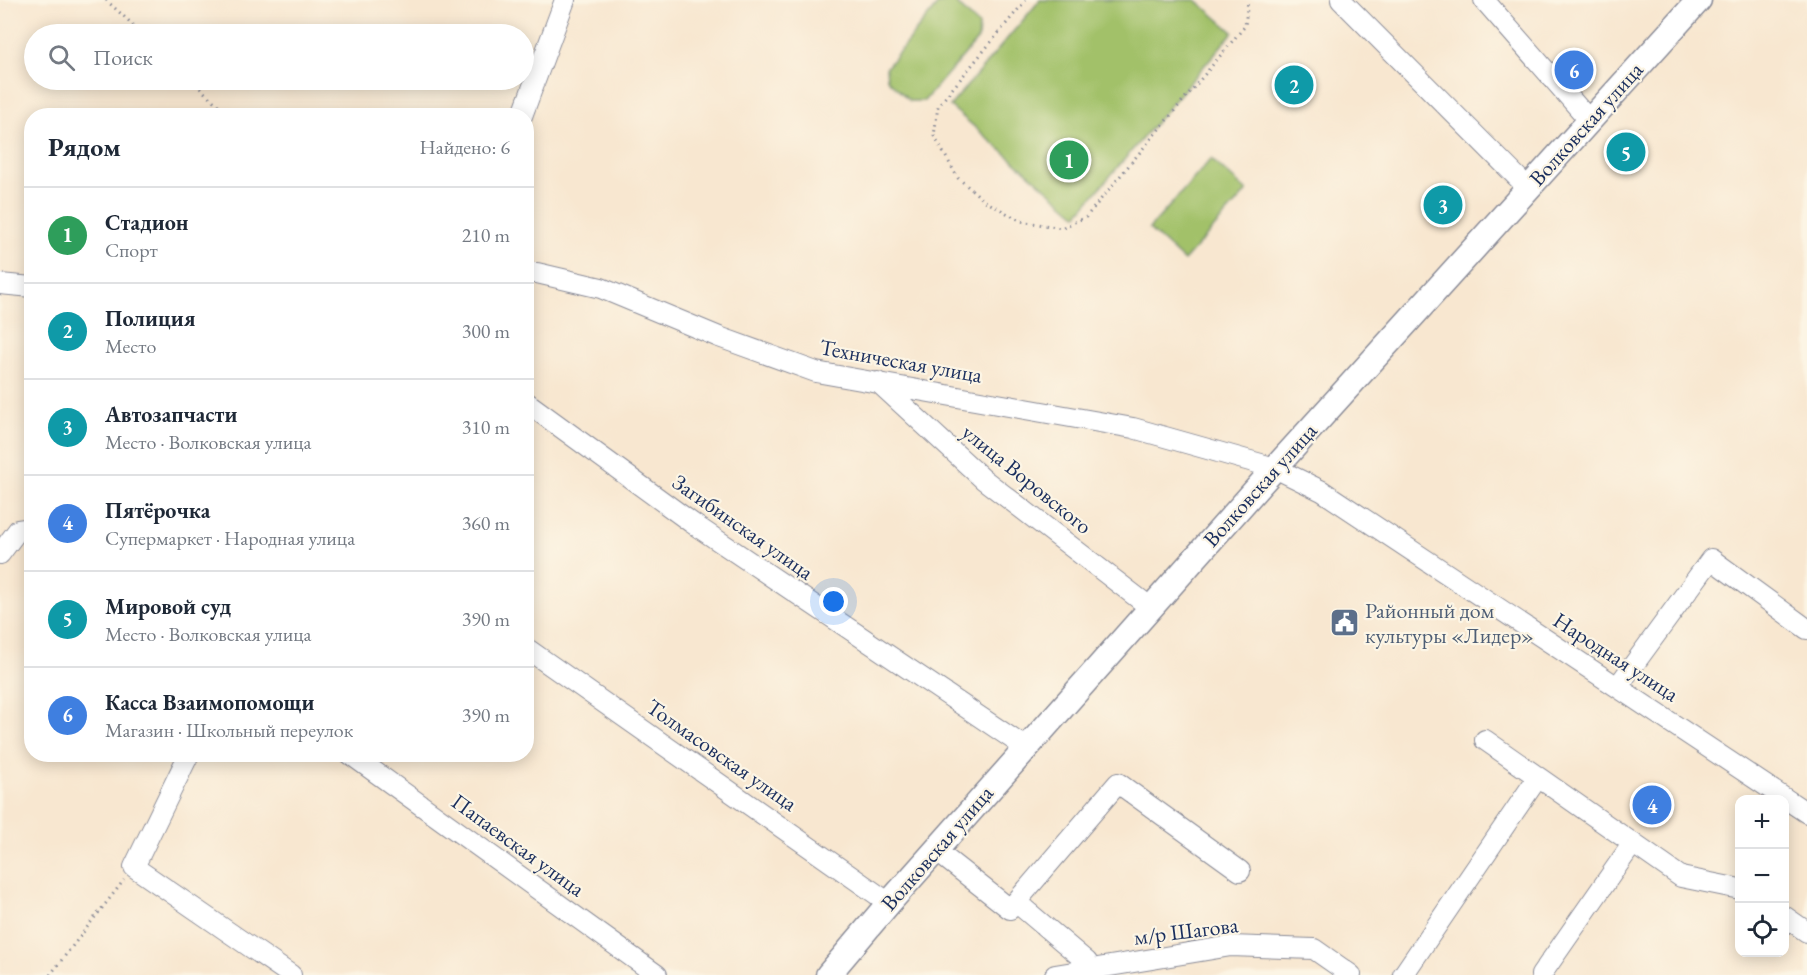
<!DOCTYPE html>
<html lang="ru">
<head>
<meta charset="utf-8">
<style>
	:root { --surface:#fff; --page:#f2f2f3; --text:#1f2937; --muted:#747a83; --line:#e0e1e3; --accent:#b5179e }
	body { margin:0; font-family:"EB Garamond",serif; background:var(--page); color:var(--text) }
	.controls { position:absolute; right:18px; bottom:18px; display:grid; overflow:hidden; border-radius:12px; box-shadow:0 3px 15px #0003 }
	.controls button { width:54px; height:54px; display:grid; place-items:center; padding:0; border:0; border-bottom:2px solid var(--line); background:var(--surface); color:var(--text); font:30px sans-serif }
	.you { position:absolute; left:834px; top:602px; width:21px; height:21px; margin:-15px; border:4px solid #fff; border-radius:50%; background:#1a73e8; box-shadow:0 0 0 9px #1a73e833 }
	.badge { display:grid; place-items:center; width:39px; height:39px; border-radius:50%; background:var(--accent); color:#fff; font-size:20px; font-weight:700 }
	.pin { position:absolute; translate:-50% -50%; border:3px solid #fff; box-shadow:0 2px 6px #0006 }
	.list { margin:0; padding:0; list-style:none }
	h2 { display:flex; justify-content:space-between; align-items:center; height:78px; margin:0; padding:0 24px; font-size:26px }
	h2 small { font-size:20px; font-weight:400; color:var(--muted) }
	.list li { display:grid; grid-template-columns:39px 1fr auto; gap:18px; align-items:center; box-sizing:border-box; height:96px; padding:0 24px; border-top:2px solid var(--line) }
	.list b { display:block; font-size:22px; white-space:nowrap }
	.list p { margin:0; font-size:20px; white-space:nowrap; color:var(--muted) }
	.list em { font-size:20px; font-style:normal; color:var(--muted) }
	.icon { flex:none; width:33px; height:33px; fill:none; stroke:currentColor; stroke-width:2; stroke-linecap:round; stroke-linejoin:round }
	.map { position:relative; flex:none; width:1807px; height:975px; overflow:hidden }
	.search { position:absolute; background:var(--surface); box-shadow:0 3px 15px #0003; left:24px; top:24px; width:510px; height:66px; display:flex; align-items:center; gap:15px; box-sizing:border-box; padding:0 21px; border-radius:33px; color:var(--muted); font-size:22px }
	.panel { position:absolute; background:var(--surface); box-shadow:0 3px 15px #0003; left:24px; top:108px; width:510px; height:654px; border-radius:24px }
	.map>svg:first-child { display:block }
	.pitch { fill:#a2c169; stroke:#5e7864; stroke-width:1.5 }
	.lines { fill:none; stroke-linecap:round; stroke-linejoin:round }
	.minor-casing { stroke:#8a8b97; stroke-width:22 }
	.major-casing { stroke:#8a8b97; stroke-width:27 }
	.path { stroke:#8a8b97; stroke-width:3; stroke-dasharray:1.5 4.5; stroke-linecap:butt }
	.minor { stroke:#fff; stroke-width:20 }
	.major { stroke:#fff; stroke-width:24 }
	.labels { text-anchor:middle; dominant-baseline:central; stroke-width:4.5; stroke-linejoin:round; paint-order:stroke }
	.street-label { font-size:22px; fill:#1b2f5e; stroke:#fcf5e5 }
	.service-label { font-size:22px; fill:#4e5e75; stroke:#fcf5e5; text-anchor:start }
</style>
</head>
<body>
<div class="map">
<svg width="1807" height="975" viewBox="0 0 1807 975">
	<rect width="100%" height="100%" fill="#fcf5e5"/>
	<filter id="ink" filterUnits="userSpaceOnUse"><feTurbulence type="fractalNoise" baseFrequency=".0167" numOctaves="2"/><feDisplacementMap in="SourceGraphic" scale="12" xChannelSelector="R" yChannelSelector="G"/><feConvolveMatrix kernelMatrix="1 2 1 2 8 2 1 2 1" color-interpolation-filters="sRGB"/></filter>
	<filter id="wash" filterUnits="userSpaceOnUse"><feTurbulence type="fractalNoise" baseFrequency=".008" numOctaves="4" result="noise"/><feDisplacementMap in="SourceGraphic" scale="24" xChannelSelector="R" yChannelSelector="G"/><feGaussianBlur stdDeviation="1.35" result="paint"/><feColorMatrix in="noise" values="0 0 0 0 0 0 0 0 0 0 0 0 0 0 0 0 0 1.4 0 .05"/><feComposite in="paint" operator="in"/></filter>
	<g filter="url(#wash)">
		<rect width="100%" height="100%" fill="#f8e7d0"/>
		<path class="pitch" d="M953 0 979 25 978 39 924 101H910L887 79 886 68 938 4Z
			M1040 0H1196L1233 32 1077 215 950 106Z
			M1211 159 1247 191 1184 261 1149 229Z"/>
	</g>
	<g filter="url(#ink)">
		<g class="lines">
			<defs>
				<path id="minor" d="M1341 0 1528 188
					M1484 0 1590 121
					M522 116 565 0
					M526 273H537L601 288 719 337 816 372 1133 428 1275 468 1322 491 1807 813
					M0 284 32 287
					M878 382 983 479 1151 608
					M526 402 692 523 1026 748
					M0 554 18 530 32 528
					M526 648 889 903
					M1618 686 1711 559 1807 629
					M1485 740 1681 877 1740 889
					M189 754 134 867 291 975
					M350 754 657 975
					M935 850 1010 909 1118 783 1240 871
					M1016 902 1087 962
					M1784 916 1807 932
					M1055 975 1231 946 1314 949 1351 975
					M1403 975 1538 777
					M1541 975 1633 843"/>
				<path id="major" d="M828 975 889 903 1275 468 1699 0"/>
			</defs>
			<use href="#minor" class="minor-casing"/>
			<use href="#major" class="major-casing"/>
			<path class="path" d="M106 0 143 34
				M1026 0 938 106 934 136 958 178 985 201 1021 221 1061 228 1086 217 1245 26 1248 0
				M191 80 230 116
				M50 975 124 880"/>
			<use href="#minor" class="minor"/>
			<use href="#major" class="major"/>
		</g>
	</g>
	<defs>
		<symbol id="civic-square" viewBox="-11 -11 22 22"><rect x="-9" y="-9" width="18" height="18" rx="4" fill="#5c6f8a" stroke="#fcf5e5"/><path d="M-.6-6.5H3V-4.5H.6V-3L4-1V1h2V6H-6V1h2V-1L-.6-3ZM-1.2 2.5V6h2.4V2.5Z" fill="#fff"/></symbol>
	</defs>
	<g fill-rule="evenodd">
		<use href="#civic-square" x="1328" y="606" width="33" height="33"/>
	</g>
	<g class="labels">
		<g class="street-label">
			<text transform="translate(1586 124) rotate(-48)">Волковская улица</text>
			<text transform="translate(901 361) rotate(10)">Техническая улица</text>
			<text transform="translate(1027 479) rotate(39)">улица Воровского</text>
			<text transform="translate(1260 485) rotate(-48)">Волковская улица</text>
			<text transform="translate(743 527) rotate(35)">Загибинская улица</text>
			<text transform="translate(1616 657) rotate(33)">Народная улица</text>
			<text transform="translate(722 755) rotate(35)">Толмасовская улица</text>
			<text transform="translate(518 845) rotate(36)">Папаевская улица</text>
			<text transform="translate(937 848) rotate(-49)">Волковская улица</text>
			<text transform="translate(1186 931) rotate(-7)">м/р Шагова</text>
		</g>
		<g class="service-label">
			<text x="1365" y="610">Районный дом<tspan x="1365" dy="25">культуры «Лидер»</tspan></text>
		</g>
	</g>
</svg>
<div class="controls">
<button>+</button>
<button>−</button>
<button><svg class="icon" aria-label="locate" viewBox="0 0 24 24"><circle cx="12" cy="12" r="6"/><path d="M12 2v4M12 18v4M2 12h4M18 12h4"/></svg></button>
</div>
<div class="you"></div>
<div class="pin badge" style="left:1069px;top:160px;background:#2e9e5b">1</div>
<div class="pin badge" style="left:1294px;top:85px;background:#0f9aa8">2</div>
<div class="pin badge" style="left:1443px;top:205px;background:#0f9aa8">3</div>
<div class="pin badge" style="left:1652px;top:805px;background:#3f7fe0">4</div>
<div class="pin badge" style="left:1626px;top:152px;background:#0f9aa8">5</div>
<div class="pin badge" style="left:1574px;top:70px;background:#3f7fe0">6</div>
<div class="search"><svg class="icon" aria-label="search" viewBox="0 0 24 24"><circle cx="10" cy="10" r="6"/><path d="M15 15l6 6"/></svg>Поиск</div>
<section class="panel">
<h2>Рядом<small>Найдено: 6</small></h2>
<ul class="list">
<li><span class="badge" style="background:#2e9e5b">1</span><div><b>Стадион</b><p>Спорт</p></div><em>210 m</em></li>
<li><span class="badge" style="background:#0f9aa8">2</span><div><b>Полиция</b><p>Место</p></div><em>300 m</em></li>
<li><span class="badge" style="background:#0f9aa8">3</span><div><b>Автозапчасти</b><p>Место · Волковская улица</p></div><em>310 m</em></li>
<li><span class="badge" style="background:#3f7fe0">4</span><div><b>Пятёрочка</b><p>Супермаркет · Народная улица</p></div><em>360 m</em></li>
<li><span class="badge" style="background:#0f9aa8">5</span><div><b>Мировой суд</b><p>Место · Волковская улица</p></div><em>390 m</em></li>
<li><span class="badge" style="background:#3f7fe0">6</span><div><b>Касса Взаимопомощи</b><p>Магазин · Школьный переулок</p></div><em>390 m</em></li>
</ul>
</section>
</div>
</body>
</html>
